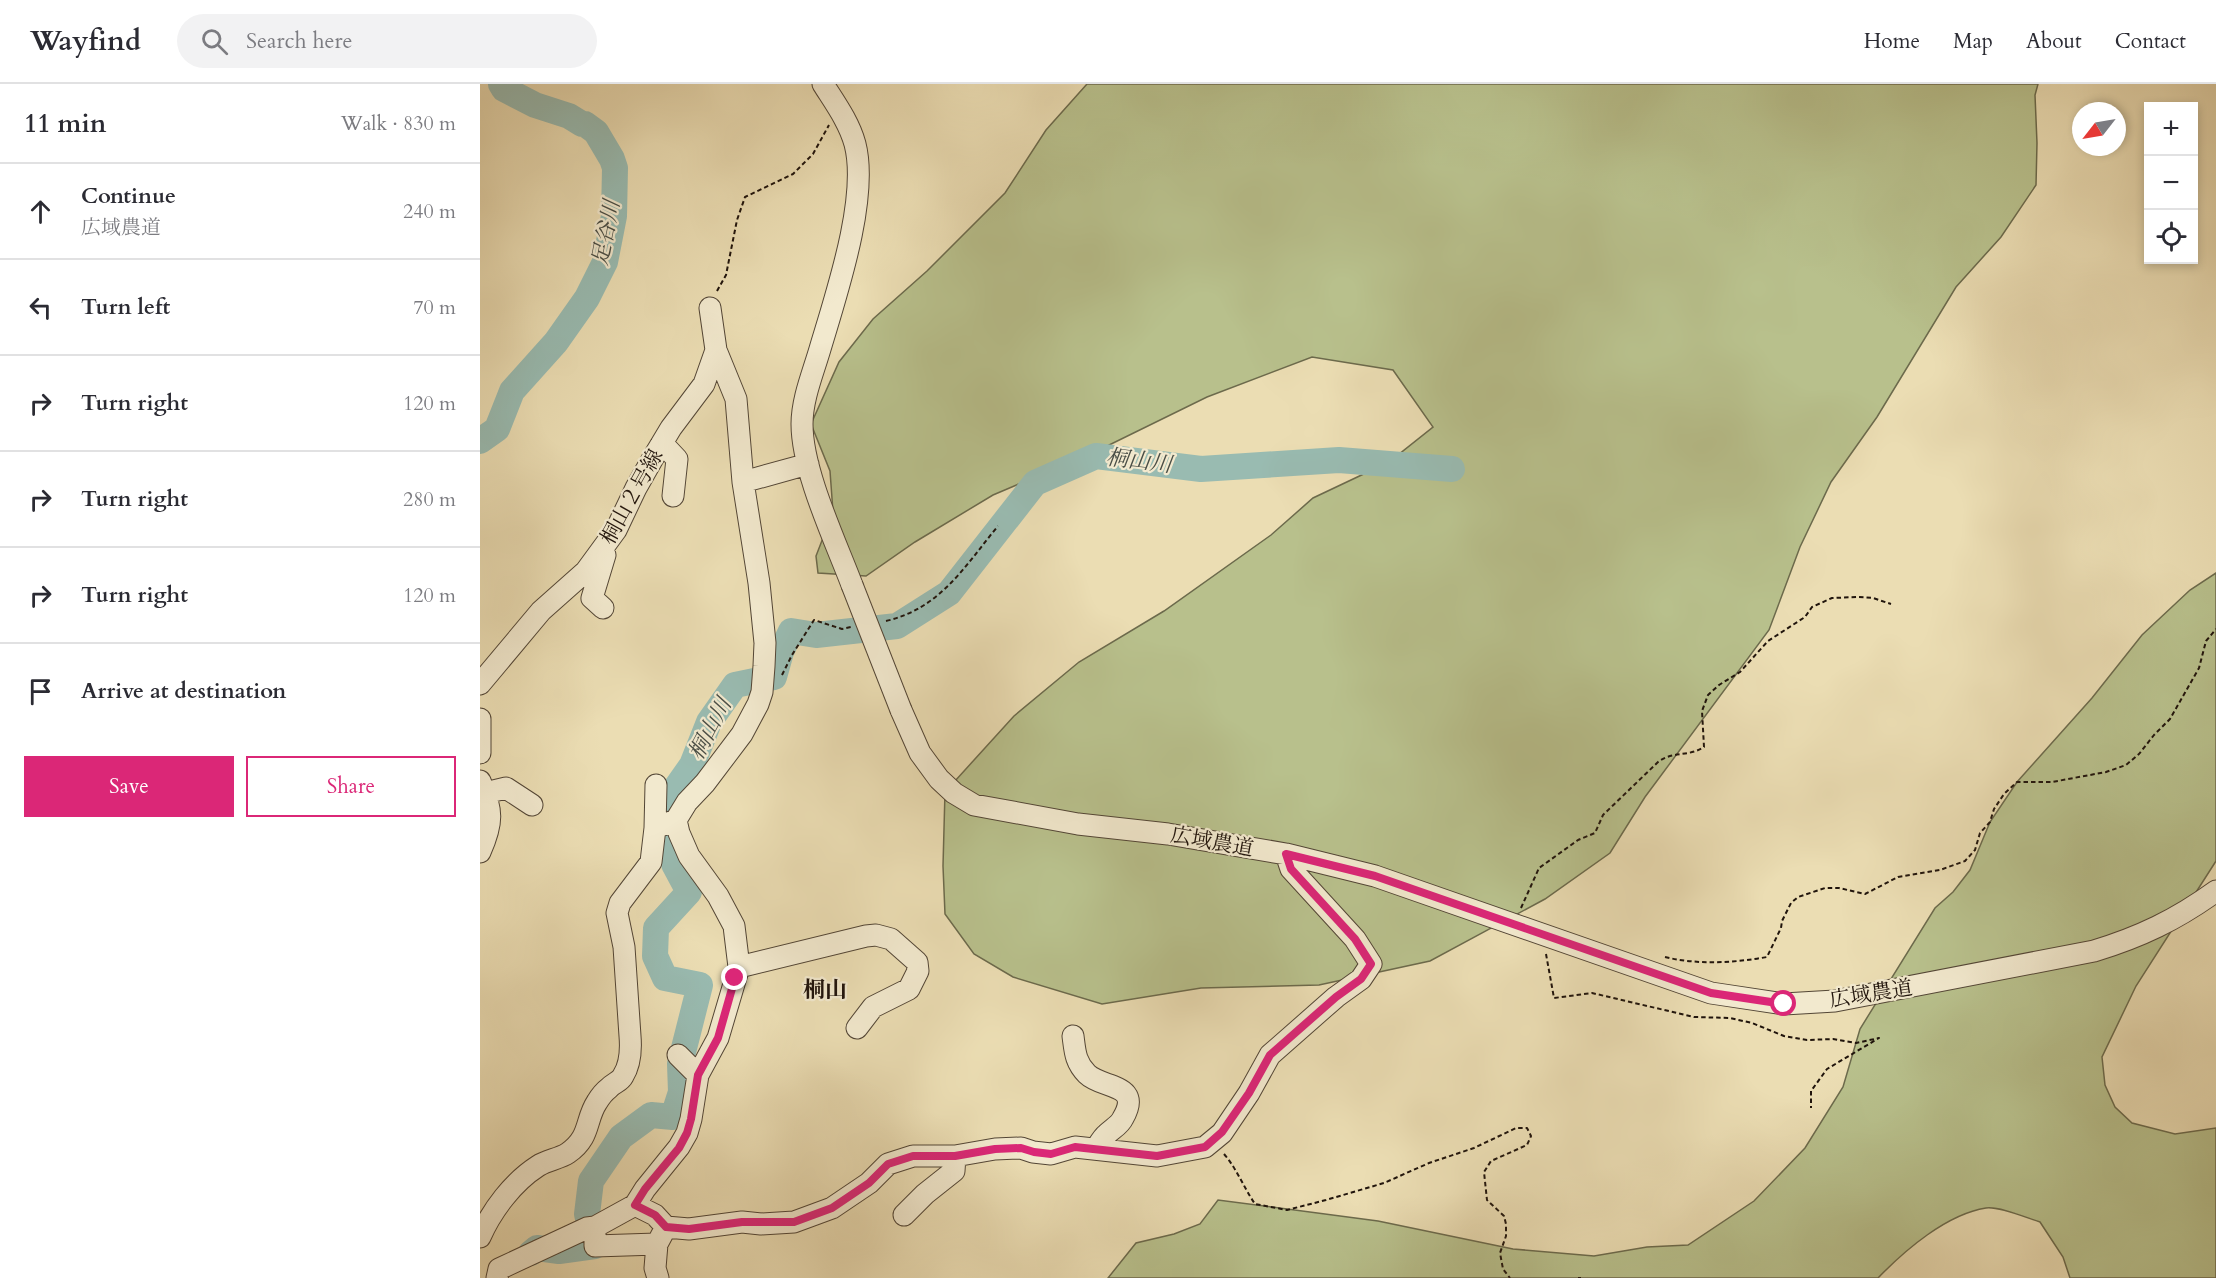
<!DOCTYPE html>
<html lang="en">
<head>
<meta charset="utf-8">
<style>
	:root { --surface:#fff; --page:#f2f2f3; --text:#2b2b33; --muted:#7c7c81; --line:#e1e1e2; --accent:#db2777 }
	body { margin:0; font-family:Cardo,"Noto Serif JP",serif; background:var(--page); color:var(--text) }
	.controls { position:absolute; right:18px; top:18px; display:grid; overflow:hidden; border-radius:0px; box-shadow:0 3px 9px #0003 }
	.controls button { width:54px; height:54px; display:grid; place-items:center; padding:0; border:0; border-bottom:2px solid var(--line); background:var(--surface); color:var(--text); font:30px sans-serif }
	.compass { position:absolute; left:1592px; top:18px; width:54px; height:54px; border-radius:50%; background:var(--surface); box-shadow:0 3px 9px #0003; rotate:239deg }
	.stop { position:absolute; width:18px; height:18px; margin:-14px; border:4px solid #db2777; border-radius:50%; background:#fff }
	.stop.end { background:#db2777; border-color:#fff; box-shadow:0 2px 6px #0008 }
	.list { margin:0; padding:0; list-style:none }
	h2 { display:flex; justify-content:space-between; align-items:center; height:78px; margin:0; padding:0 24px; font-size:26px }
	h2 small { font-size:20px; font-weight:400; color:var(--muted) }
	.list li { display:grid; grid-template-columns:39px 1fr auto; gap:18px; align-items:center; box-sizing:border-box; height:96px; padding:0 24px; border-top:2px solid var(--line) }
	.list b { display:block; font-size:22px; white-space:nowrap }
	.list p { margin:0; font-size:20px; white-space:nowrap; color:var(--muted) }
	.list em { font-size:20px; font-style:normal; color:var(--muted) }
	.actions { display:flex; gap:12px; padding:18px 24px }
	.actions a { flex:1; padding:14px 0; border:2px solid var(--accent); border-radius:0px; text-align:center; font-size:21px; color:var(--accent) }
	.actions .main { background:var(--accent); color:#fff }
	.icon { flex:none; width:33px; height:33px; fill:none; stroke:currentColor; stroke-width:2; stroke-linecap:round; stroke-linejoin:round }
	.map { position:relative; flex:none; width:1736px; height:1194px; overflow:hidden }
	header { display:flex; align-items:center; gap:36px; box-sizing:border-box; height:84px; padding:0 30px; background:var(--surface); border-bottom:2px solid var(--line) }
	header strong { font-size:28px }
	nav { display:flex; gap:33px; margin-inline-start:auto; font-size:21px }
	.search { width:420px; height:54px; background:var(--page); display:flex; align-items:center; gap:15px; box-sizing:border-box; padding:0 21px; border-radius:33px; color:var(--muted); font-size:22px }
	main { display:flex }
	aside { flex:1; background:var(--surface) }
	.map>svg:first-child { display:block }
	.green { fill:#b8c08c; stroke:#6c6a4c; stroke-width:1.5 }
	.lines { fill:none; stroke-linecap:round; stroke-linejoin:round }
	.river { stroke:#99bbb1; stroke-width:26 }
	.minor-casing { stroke:#534636; stroke-width:23 }
	.path { stroke:#20140c; stroke-width:2; stroke-dasharray:4.5 3; stroke-linecap:butt }
	.minor { stroke:#f2e9ce; stroke-width:21 }
	.minor-bridge-casing { stroke:#534636; stroke-width:23; stroke-linecap:butt }
	.minor-bridge { stroke:#f2e9ce; stroke-width:21 }
	.route { stroke:#db2777; stroke-width:8 }
	.labels { text-anchor:middle; dominant-baseline:central; stroke-width:4.5; stroke-linejoin:round; paint-order:stroke }
	.street-label { font-size:21px; fill:#20140c; stroke:#f2e9ce }
	.water-label { font-size:22px; font-style:italic; fill:#4a4e46; stroke:#f2e9ce }
	.neighbourhood-label { font-size:22px; font-weight:bold; fill:#20140c; stroke:#f2e9ce }
</style>
</head>
<body>
<header>
<strong>Wayfind</strong>
<div class="search"><svg class="icon" aria-label="search" viewBox="0 0 24 24"><circle cx="10" cy="10" r="6"/><path d="M15 15l6 6"/></svg>Search here</div>
<nav><a>Home</a><a>Map</a><a>About</a><a>Contact</a></nav>
</header>
<main>
<aside>
<h2>11 min<small>Walk · 830 m</small></h2>
<ul class="list">
<li><svg class="icon" aria-label="ahead" viewBox="0 0 24 24"><path d="M12 20V5M6 11l6-6 6 6"/></svg><div><b>Continue</b><p>広域農道</p></div><em>240 m</em></li>
<li><svg class="icon" aria-label="left" viewBox="0 0 24 24"><path d="M17 20v-9H6M10 6l-5 5 5 5"/></svg><div><b>Turn left</b></div><em>70 m</em></li>
<li><svg class="icon" aria-label="right" viewBox="0 0 24 24"><path d="M7 20v-9h11M14 6l5 5-5 5"/></svg><div><b>Turn right</b></div><em>120 m</em></li>
<li><svg class="icon" aria-label="right" viewBox="0 0 24 24"><path d="M7 20v-9h11M14 6l5 5-5 5"/></svg><div><b>Turn right</b></div><em>280 m</em></li>
<li><svg class="icon" aria-label="right" viewBox="0 0 24 24"><path d="M7 20v-9h11M14 6l5 5-5 5"/></svg><div><b>Turn right</b></div><em>120 m</em></li>
<li><svg class="icon" aria-label="arrive" viewBox="0 0 24 24"><path d="M6 21V4h12l-3 4 3 4H6"/></svg><div><b>Arrive at destination</b></div></li>
</ul>
<div class="actions"><a class="main">Save</a><a>Share</a></div>
</aside>
<div class="map">
<svg width="1736" height="1194" viewBox="0 0 1736 1194">
	<rect width="100%" height="100%" fill="#ebddb3"/>
	<filter id="stains"><feTurbulence type="fractalNoise" baseFrequency=".00333" numOctaves="4"/><feColorMatrix values="0 0 0 0 .2 0 0 0 0 .09 0 0 0 0 .02 0 0 0 .5 -.17"/></filter>
	<radialGradient id="worn" r=".72"><stop offset=".6" stop-color="#630" stop-opacity="0"/><stop offset="1" stop-color="#630" stop-opacity=".3"/></radialGradient>
	<path class="green" d="M607 0H1558L1555 11 1557 59 1556 101 1521 153 1476 203 1397 333 1351 398 1320 463 1289 546 1165 713 1130 769 1065 815 950 877 839 901 721 904 622 920 533 893 494 870 465 830 463 782 465 708 534 632 599 578 684 527 791 451 833 414 909 378 953 343 913 286 832 273 727 313 623 364 513 411 435 458 386 492 338 489 336 472 353 428 350 387 331 340 359 278 393 235 447 187 525 109 566 46Z
		M1736 489V777L1656 902 1622 973 1625 1001 1635 1023 1652 1039 1695 1050 1736 1044V1194H1590L1583 1173 1560 1138C1547 1134 1519 1122 1506 1124 1467 1130 1425 1166 1398 1194H628L656 1159 694 1150 720 1140 738 1116 898 1137 1033 1165 1114 1172 1167 1163 1208 1161 1274 1117 1325 1064 1363 1003 1380 945 1455 824 1473 808 1490 786 1510 738 1537 698 1612 614 1662 551 1710 506Z"/>
	<g class="lines">
		<path class="river" d="M0 357 17 345 32 307 76 258 107 214 125 178 134 132 135 84 132 75 116 48 105 40H102L89 32 55 21 24 5 21 0
			M51 1169 57 1164 79 1167 115 1162 107 1130 111 1097 141 1053 171 1031 193 1033 201 1008 200 980 220 901 185 894 175 872 176 844 209 808 194 780 193 708 212 681 229 638 255 601 294 593 301 568 311 547 336 551 417 542 469 509 555 399 616 372 721 385 859 376 972 385"/>
		<defs>
			<path id="minor" d="M343 0C355 19 369 38 375 60 389 114 356 211 340 265 333 289 322 315 322 340 322 387 355 456 372 501
				M182 359 197 375 193 412
				M263 398 328 380
				M123 524 112 514 125 471
				M0 600 61 527 106 487 136 446 156 404 173 374 191 344 224 300 236 266
				M421 626 440 669 459 695 474 709 494 721 598 740 688 750 806 770 895 792 1231 909 1304 920 1355 917 1614 867C1660 853 1696 836 1736 807
				M0 635V669
				M0 697C13 726 13 739 0 768
				M5 709 26 704 52 721
				M175 744 176 701
				M259 883 386 852 396 851 411 855 437 878 438 887 429 905 393 923 377 944
				M593 952C595 967 595 978 607 990 622 1005 663 999 643 1034 640 1041 632 1045 627 1050 622 1054 619 1060 616 1065
				M198 971 218 991
				M155 1121 165 1105 199 1063 207 1049 211 1035 218 991 238 954 259 883 254 842 238 812 209 772 199 749 196 736 207 718 225 699 262 650 278 620 282 608 284 582 285 559 279 499 263 398 256 315 236 266 230 224
				M424 1131 445 1110 474 1087 475 1072
				M115 1143V1162L177 1160 186 1143
				M0 1153C12 1126 33 1098 58 1082 67 1076 79 1075 88 1069 111 1053 105 1036 117 1018 120 1013 125 1007 129 1004 133 999 140 998 143 992 150 981 151 964 150 952L144 863 137 829 140 819 171 778 175 744 196 736
				M177 1160 175 1184 178 1194
				M17 1194 19 1185 107 1144 115 1143 155 1121 175 1131 186 1143 209 1145 262 1138 281 1140 314 1138 352 1124 389 1099 408 1080 433 1072H475L515 1065 541 1064 553 1068 571 1070 595 1063 677 1072 725 1063 742 1049 769 1009 790 971 856 913 881 895 891 880 875 855 811 785 806 770"/>
		</defs>
		<use href="#minor" class="minor-casing"/>
		<path class="path" d="M237 207 246 191 257 136 265 113 313 90 333 70 349 41
			M406 537C461 524 484 483 518 442
			M302 591 312 571 334 536 362 545 371 543
			M1041 824 1059 784 1098 756 1115 749 1123 731 1178 678C1192 667 1209 673 1224 663L1222 627 1228 611 1239 601 1260 588 1288 557 1325 533 1332 523 1352 514 1378 513 1393 514 1411 520
			M1066 870 1074 914 1112 909 1214 933 1250 934 1272 939 1304 952 1327 956 1353 955 1376 959 1399 954 1347 985 1331 1007V1024
			M1185 873C1218 881 1253 879 1287 873L1301 844 1302 837 1311 819 1318 813 1345 804H1359L1385 810 1418 793 1460 786 1485 777 1495 766 1500 749 1510 738 1514 725 1524 710 1537 698H1572L1626 688 1646 681 1659 670 1674 651 1690 635 1719 584 1726 557 1736 545
			M744 1070C757 1085 764 1104 775 1120L807 1126 846 1116 904 1099 949 1079 994 1064 1036 1044H1047L1051 1052 1047 1061 1011 1077 1004 1088 1007 1116 1024 1132 1026 1140V1152L1020 1169 1023 1185 1030 1194
			M1098 1194H1101"/>
		<use href="#minor" class="minor"/>
		<defs>
			<path id="minor-bridge" d="M372 501 421 626"/>
		</defs>
		<use href="#minor-bridge" class="minor-bridge-casing"/>
		<use href="#minor-bridge" class="minor-bridge"/>
	</g>
	<g class="lines">
		<path class="route" d="M255 894 238 954 218 991 211 1035 207 1049 199 1064 165 1105 155 1121 175 1131 186 1143 209 1145 262 1138H314L352 1124 389 1099 408 1080 433 1072H475L515 1065 541 1064 554 1068 571 1070 595 1063 677 1072 725 1063 742 1048 769 1009 790 971 856 913 881 895 891 880 875 855 811 785 806 770 895 792 1231 909 1304 920"/>
	</g>
	<g class="labels">
		<g class="street-label">
			<text transform="translate(152 413) rotate(-61)">桐山２号線</text>
			<text transform="translate(732 758) rotate(10)">広域農道</text>
			<text transform="translate(1391 910) rotate(-9)">広域農道</text>
		</g>
		<g class="water-label">
			<text transform="translate(126 149) rotate(-79)">足谷川</text>
			<text transform="translate(659 377) rotate(7)">桐山川</text>
			<text transform="translate(230 645) rotate(-62)">桐山川</text>
		</g>
		<g class="neighbourhood-label">
			<text x="345" y="906">桐山</text>
		</g>
	</g>
	<rect width="100%" height="100%" filter="url(#stains)"/>
	<rect width="100%" height="100%" fill="url(#worn)"/>
</svg>
<div class="controls">
<button>+</button>
<button>−</button>
<button><svg class="icon" aria-label="locate" viewBox="0 0 24 24"><circle cx="12" cy="12" r="6"/><path d="M12 2v4M12 18v4M2 12h4M18 12h4"/></svg></button>
</div>
<svg class="compass" viewBox="-18 -18 36 36"><path d="M0-13l5 13h-10z" fill="#e53935"/><path d="M0 13l5-13h-10z" fill="#7c7c81"/></svg>
<div class="stop" style="left:1304px;top:920px"></div>
<div class="stop end" style="left:255px;top:894px"></div>
</div>
</main>
</body>
</html>
